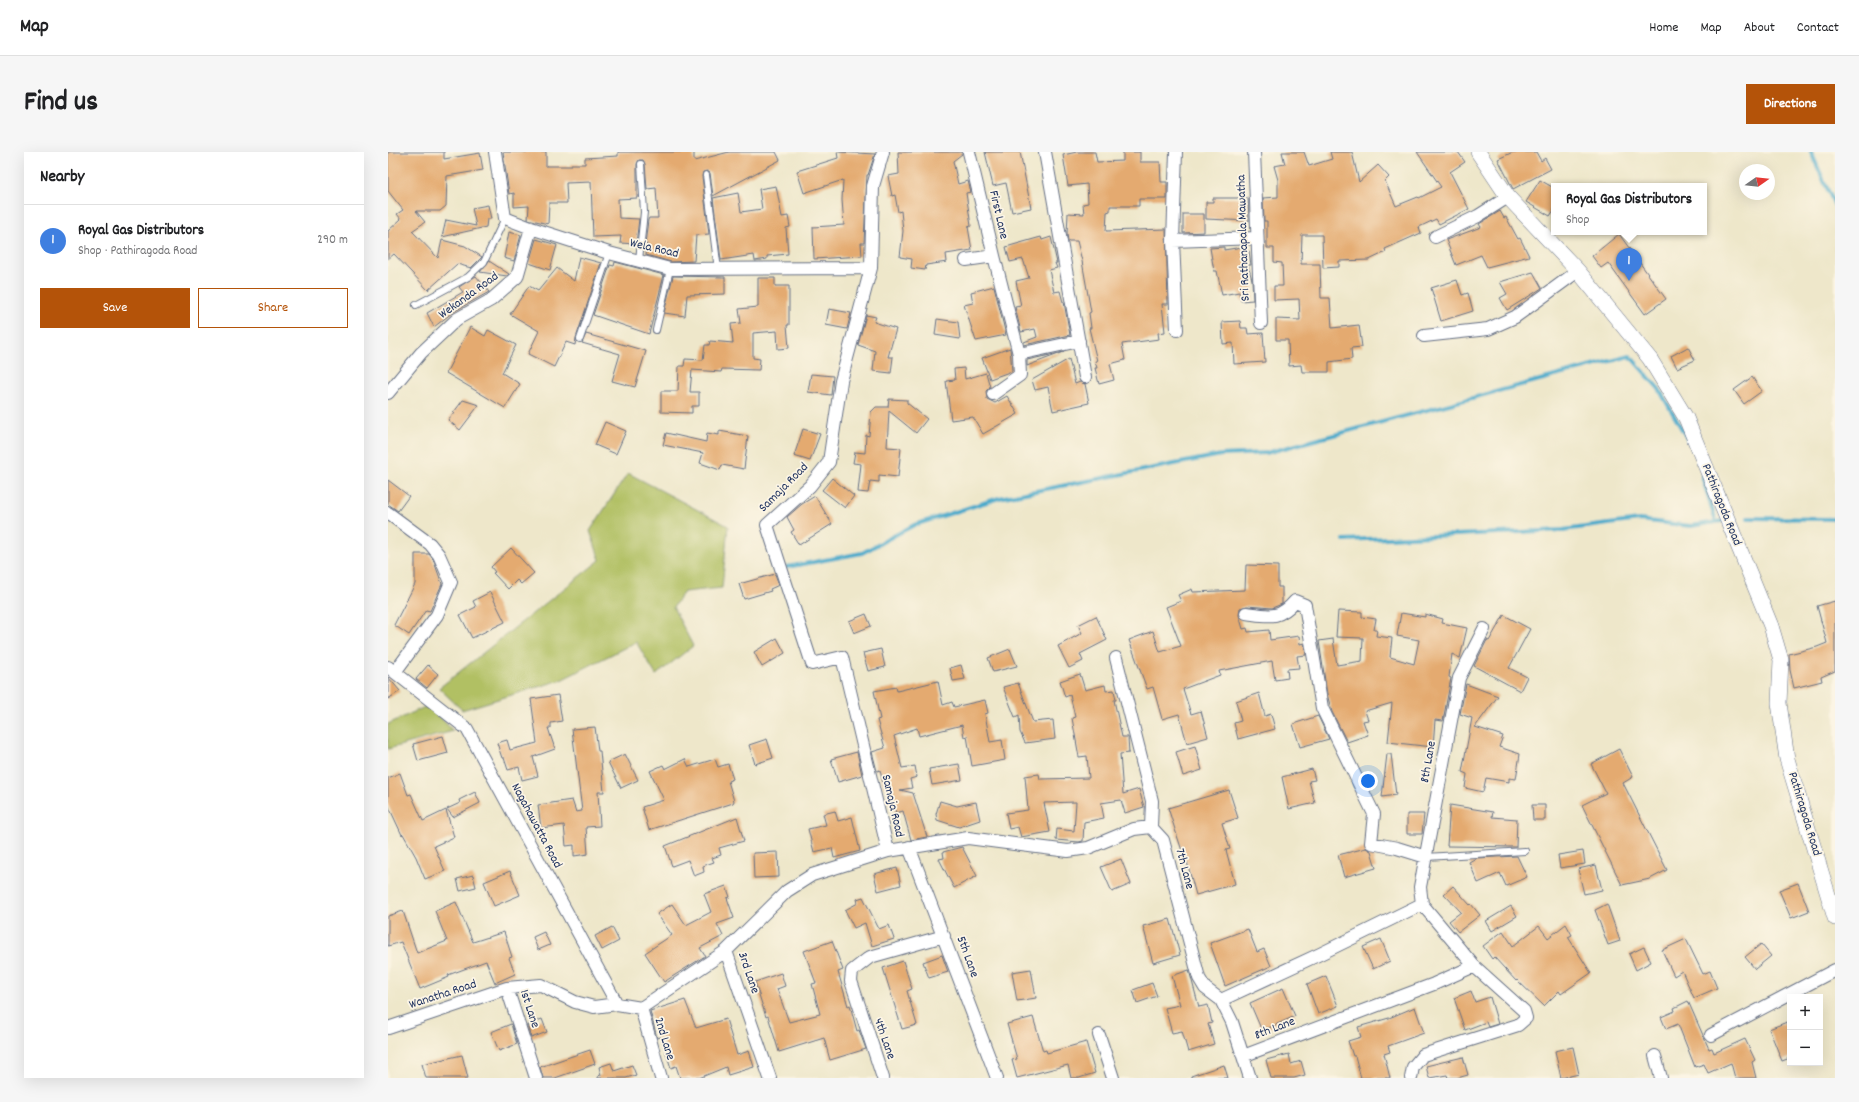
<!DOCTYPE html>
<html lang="en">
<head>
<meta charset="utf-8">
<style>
	:root { --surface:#fff; --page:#f6f6f6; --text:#202124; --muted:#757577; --line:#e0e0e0; --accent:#b45309 }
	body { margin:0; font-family:Dekko,sans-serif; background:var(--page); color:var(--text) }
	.controls { position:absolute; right:12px; bottom:12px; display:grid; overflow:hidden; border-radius:0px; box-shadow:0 4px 16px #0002 }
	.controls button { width:36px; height:36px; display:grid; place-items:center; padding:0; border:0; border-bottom:1px solid var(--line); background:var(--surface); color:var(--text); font:20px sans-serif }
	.compass { position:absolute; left:1351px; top:12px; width:36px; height:36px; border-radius:50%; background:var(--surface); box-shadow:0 4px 16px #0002; rotate:76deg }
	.you { position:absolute; left:980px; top:629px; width:14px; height:14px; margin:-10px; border:3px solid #fff; border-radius:50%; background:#1a73e8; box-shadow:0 0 0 6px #1a73e833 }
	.badge { display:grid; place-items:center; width:26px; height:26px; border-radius:50%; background:var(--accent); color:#fff; font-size:13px; font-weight:700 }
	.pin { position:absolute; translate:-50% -33px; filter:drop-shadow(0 1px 2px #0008) }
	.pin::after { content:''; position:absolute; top:21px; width:14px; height:12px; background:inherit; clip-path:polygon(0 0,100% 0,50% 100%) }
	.popup { position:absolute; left:1163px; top:31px; width:156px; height:52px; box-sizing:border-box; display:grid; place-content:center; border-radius:0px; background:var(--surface); filter:drop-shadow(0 1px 3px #0005); font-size:13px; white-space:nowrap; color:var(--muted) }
	.popup b { font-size:15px; color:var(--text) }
	.popup::after { content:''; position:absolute; left:50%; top:100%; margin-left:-8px; border:8px solid transparent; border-top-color:var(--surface) }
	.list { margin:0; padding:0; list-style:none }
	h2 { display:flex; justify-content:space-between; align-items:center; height:52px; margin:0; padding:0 16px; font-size:17px }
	h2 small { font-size:13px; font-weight:400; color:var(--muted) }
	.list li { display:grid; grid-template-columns:26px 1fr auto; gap:12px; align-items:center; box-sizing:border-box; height:72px; padding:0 16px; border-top:1px solid var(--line) }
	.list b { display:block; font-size:15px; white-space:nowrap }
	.list p { margin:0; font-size:13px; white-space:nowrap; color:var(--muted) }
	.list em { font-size:13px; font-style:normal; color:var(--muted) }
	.actions { display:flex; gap:8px; padding:12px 16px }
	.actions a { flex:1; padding:9px 0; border:1px solid var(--accent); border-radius:0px; text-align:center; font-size:14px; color:var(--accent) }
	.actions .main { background:var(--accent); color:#fff }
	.map { position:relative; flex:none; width:1447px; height:926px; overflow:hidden; border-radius:0px }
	header { display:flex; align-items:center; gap:24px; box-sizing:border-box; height:56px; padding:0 20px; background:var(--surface); border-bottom:1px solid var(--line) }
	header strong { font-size:19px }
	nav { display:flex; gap:22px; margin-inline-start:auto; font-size:14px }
	.intro { display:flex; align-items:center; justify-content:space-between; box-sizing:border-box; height:96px; padding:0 24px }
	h1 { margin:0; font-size:28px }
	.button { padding:10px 18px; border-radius:0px; background:var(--accent); color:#fff; font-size:14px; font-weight:700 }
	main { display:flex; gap:24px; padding:0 24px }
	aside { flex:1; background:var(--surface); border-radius:0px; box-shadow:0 4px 16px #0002 }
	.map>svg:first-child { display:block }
	.green { fill:#b1c063; stroke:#667860 }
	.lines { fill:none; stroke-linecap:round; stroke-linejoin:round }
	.stream { stroke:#4caacb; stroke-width:4 }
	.building { fill:#e4aa70 }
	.service-casing { stroke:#656f84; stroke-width:8 }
	.minor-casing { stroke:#656f84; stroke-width:14 }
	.tertiary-casing { stroke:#656f84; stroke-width:16 }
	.service { stroke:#fff; stroke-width:6 }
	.minor { stroke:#fff; stroke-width:12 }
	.tertiary { stroke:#fff; stroke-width:15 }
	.labels { text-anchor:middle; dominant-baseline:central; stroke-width:3.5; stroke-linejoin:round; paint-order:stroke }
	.street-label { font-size:13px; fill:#1b2f5e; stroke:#fcf5e5 }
</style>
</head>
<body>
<header>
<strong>Map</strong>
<nav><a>Home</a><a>Map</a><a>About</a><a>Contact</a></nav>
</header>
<div class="intro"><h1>Find us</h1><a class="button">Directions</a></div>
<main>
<aside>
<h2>Nearby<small></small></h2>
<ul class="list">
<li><span class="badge" style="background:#3f7fe0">1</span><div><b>Royal Gas Distributors</b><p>Shop · Pathiragoda Road</p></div><em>290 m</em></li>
</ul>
<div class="actions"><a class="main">Save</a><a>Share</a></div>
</aside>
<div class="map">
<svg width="1447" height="926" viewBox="0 0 1447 926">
	<rect width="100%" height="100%" fill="#fcf5e5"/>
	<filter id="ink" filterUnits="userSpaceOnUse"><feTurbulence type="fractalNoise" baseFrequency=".025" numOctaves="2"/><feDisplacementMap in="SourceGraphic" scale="8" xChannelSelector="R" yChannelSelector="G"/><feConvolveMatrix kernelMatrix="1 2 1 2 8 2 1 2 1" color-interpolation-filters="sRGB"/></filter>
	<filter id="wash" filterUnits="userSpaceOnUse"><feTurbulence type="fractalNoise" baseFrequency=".012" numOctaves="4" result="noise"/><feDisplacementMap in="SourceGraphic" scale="16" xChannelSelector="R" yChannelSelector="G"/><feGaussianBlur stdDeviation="0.9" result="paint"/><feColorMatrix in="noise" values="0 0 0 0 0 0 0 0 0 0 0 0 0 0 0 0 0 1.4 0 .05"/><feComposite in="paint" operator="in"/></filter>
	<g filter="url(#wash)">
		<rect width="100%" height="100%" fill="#eee7ca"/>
		<path class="green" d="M240 321 340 374 334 436 296 440 285 455 305 494 268 523 248 490 173 528 74 558 51 536 212 408 202 379Z
			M41 553 65 579 0 597V572Z"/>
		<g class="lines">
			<path class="stream" d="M1423 0 1447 54
				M1314 324 1328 370
				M1360 366 1447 367
				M956 388 1175 378 1251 368 1303 374 1334 369
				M399 415 474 401 526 373 611 346 833 303 878 301 1242 204 1271 237 1300 288"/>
		</g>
		<g id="blocks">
			<path class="building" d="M0 0H56V7L92 1 95 18 59 24 58 54 52 59H28L37 70 24 79 50 106 54 88 77 94 94 105 83 116 69 112 40 138 6 102 0 107V79L13 67 9 62 15 58 0 39Z
				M115 0H158V14H183V12H197V6L230 4V0H306V9L341 0H388L392 8 325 44 322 21 319 19 315 20 314 24 321 82 308 83 306 109 283 110 258 103 259 92H257L260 68 261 66H270L268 36 259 37 257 12 255 8H251L249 12V46L230 47 231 66 251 67 248 92 232 91 233 84 205 85 203 30 178 31 179 51H161L160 72 140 67 141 54 126 55V41L121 42Z
				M449 0 487 2 480 23H479L476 91H473L474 104 426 107 425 75 456 73 454 48 455 28 416 41 409 19 450 6Z
				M510 0H574V2L565 9 570 32 580 29 583 40 578 41 583 74 580 75 584 98 558 102 559 110 538 113 537 118 523 116 524 107 512 105 515 79 513 59 510 60 507 43 504 44 500 24 511 22Z
				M597 0H632L643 56 624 60 618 31 605 34Z
				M689 0H707L709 10 735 9V0H752V10H772L773 30H779V47H751V54H722V59L719 60 718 79 778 77 780 152H774L777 180 770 181 771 187 734 192 737 208 722 212 726 228 711 232 707 216H709L707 209H709L701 176H703L701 161 703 160 694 109 689 89H680L679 82 680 61 696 62 695 52 700 51 699 32 680 34 675 3Z
				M894 0H916L921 14 944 7 942 0H964L971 30 990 13 1001 25 997 29 1008 54 1030 45 1031 46 1053 35 1029 0H1070L1077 10 1062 20 1081 57 1051 72 1048 67 1031 75 1033 81 997 97 998 100 981 108 951 109V115L935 116 934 83H914L913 112H932L933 146H942L944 176 971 173 974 195 963 196 964 207 941 210V220H914L913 213 901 214 900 188H888V167L912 168 911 147 886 148V134H895L894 111 886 110V96H879V69H876L875 46 890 45V28L886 14 897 12Z
				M1125 0H1148L1153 9 1157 6 1163 17 1125 37 1110 7Z
				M1152 28 1166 36V58L1162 64 1138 50Z
				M388 34 394 65 400 64 402 75 398 76 400 102 379 104V107L367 109 366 103 333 108 325 46 350 41 353 60 374 57 371 37Z
				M825 46H860L861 69 818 67V50H825Z
				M100 53 103 67H99L98 75 54 85 58 68 88 74 84 56Z
				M1112 59 1116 66 1118 65 1130 87 1132 86 1141 104 1099 115 1093 103 1068 113 1058 88 1093 75 1091 72Z
				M795 62H816V80L795 81Z
				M121 80 133 83 126 109 116 106Z
				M1231 82 1278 147 1257 162 1220 111 1213 116 1204 104Z
				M653 85 654 88 663 85 669 111H667L669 116 661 118 666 140 672 139 675 150H676L682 183 636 193V190L649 185 647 177 633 180 627 155 633 154 628 129 641 126 635 107 622 110 618 95Z
				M148 87 169 93 162 118 141 111Z
				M836 95V98L854 95 855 100 861 99 863 113H860L864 128 865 148 853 149 851 140 834 143 829 119H826L822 96Z
				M191 105 213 111 188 186 187 193 178 190 166 215 140 202 151 179 122 162 141 134 150 139 169 116 186 129Z
				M101 109 121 122 119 124 92 120Z
				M227 110 276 123 261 182 205 163 222 113 226 114Z
				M1145 120 1154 136 1119 158 1112 146 1119 142 1112 130Z
				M88 124 101 140 65 160 46 175 39 161 75 140 71 135Z
				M285 124 337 125V142L299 143 297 164 276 161Z
				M370 126H387V134H401V173H399L401 196 390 197 389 179 365 181V206L372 207 371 218 334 217 333 220 304 218 302 240H311V254H304V261L273 260V239H290L291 214H296L297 207 315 208 317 193H321L322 189 345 191 343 172 353 171 351 157 370 155Z
				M1069 128 1074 143 1080 141 1085 159 1053 169 1043 136Z
				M606 134 618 183 588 189 576 153 585 151 583 140Z
				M441 157 463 161 459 177 438 173Z
				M478 163 488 165 486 170 508 177 500 205H505L503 221 485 219 487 199 470 193Z
				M549 167 570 170 572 187 547 183Z
				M852 169 853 176H859L860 182 875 181 877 210 846 212 845 191 835 192 834 170Z
				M82 175 97 184 100 178 128 193 114 221 132 232 117 256 58 221Z
				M198 182 258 199 247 235 224 229 232 202 194 191Z
				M1300 195 1307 208 1289 216 1283 204Z
				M622 196 624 219 602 227 594 206Z
				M676 200 644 212 639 214V208Z
				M681 207 687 232 692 230 697 232 701 251 665 259 660 235 647 238 644 228Z
				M576 216 577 227 598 221 602 235 598 239 599 247 607 251 619 244 630 262 595 282 585 265 563 268 558 229 567 228 566 217Z
				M423 222 445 224 443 243 420 240Z
				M1364 225 1374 239 1356 252 1346 238Z
				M501 247 519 248V251L539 267 528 281 501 259 499 295 513 296 510 325 491 323V330L482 329 480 341 470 340 473 312 465 311 467 300 477 301 478 283 481 284 483 260 488 255H500Z
				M75 248 91 253 72 278 60 268Z
				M217 270 238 279 228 302 207 293Z
				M415 277 432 282 422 309 406 304Z
				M331 279 360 284 356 317 334 313 332 318 312 311 315 301 275 293 278 281 318 290 319 281 331 283Z
				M444 326 466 344 457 356 434 338Z
				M0 328 21 344 10 359 0 352Z
				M427 344 444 372 411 393 403 380 406 378 399 365 414 352Z
				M123 396 146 421 133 432 129 428 120 437 105 421 107 420 103 415Z
				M27 402H41L45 407 54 432 42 459 38 458 21 483 6 473 27 432Z
				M858 413 890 414V435H894V452L884 456 859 454 852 456 851 463 855 477 859 476 860 480 881 478 882 488 911 484 912 492 916 491 918 503 909 504 911 516 899 517 900 526 887 528 884 509 831 519 832 523 795 537 803 562 813 559 820 585 799 591 791 562 774 567 765 535 759 537 741 488 765 479 772 500 793 494 778 455 793 449 790 443 804 437 805 440 857 438Z
				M387 422 391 433 382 437 383 439 356 447 351 432Z
				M102 440 117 470 84 486 72 463 88 455 85 449Z
				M1447 449V519L1433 525 1434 529 1406 536 1402 518 1401 502 1429 495 1439 491 1429 454Z
				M950 459 974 460V465L988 467 986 478H989L988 484 1004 486 1002 505 1026 512 1031 488 1009 484 1013 461 1037 465V462L1055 467 1054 471 1079 476 1072 506 1064 502 1061 525 1063 526 1055 569 1047 568 1045 595 1000 590 1004 551 977 559 980 568 975 569 980 583 959 590 944 560 939 542 931 489 945 487 949 513 974 509 975 486 948 485Z
				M478 462 483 474 466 481 461 469Z
				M1116 463 1142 477 1121 516 1139 525 1132 539 1086 514 1099 488 1101 489Z
				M708 464 719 488 692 502 695 509 681 516 670 494 694 481 690 473Z
				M389 486 397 501 374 515 366 500Z
				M493 497 497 515 480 519 475 501Z
				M622 497 629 514 605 520 600 506Z
				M40 513 50 522 39 536 28 527Z
				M573 513 577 527 565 529 562 516Z
				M692 522 697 538 717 533 718 539 726 538 728 548H726L734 585H740L741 601 732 602 735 642 751 637 756 655 737 661 733 648 713 651 716 666 696 670 695 689 691 690 668 688 669 677 686 679 688 650 656 651 662 680 633 685 630 675 621 677 618 661 640 658 637 624 651 622 652 627 701 626 699 604 691 605 684 566 687 565 682 543 677 545 672 529Z
				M0 525 12 539 0 547Z
				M550 529 555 553 564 550 566 555 597 548 600 561 597 562 602 590 614 588 617 608 584 614 579 584 576 585 574 573 531 584 529 576 506 584 514 616 527 614 529 625 522 627 524 636 512 638 525 641 539 685 523 688 515 659 508 661 499 635 496 636 492 618 489 619 484 600 497 596 489 568 492 567 486 539 508 535 509 539Z
				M630 531 645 570 665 568 667 587 637 591 632 580 631 563 627 565 615 535Z
				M1078 532 1110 544 1087 575 1115 584 1111 595 1132 602 1128 627 1121 626V630L1098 626 1095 640 1077 636 1079 622 1074 620 1084 566 1072 562Z
				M871 541 877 564 883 562 887 577 850 587 846 571 853 569 848 549Z
				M170 543 174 569 163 571V576H160L167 597 145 605 150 624 134 628 131 615 120 618 116 606H114L109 591 119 588 122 598 149 591 143 547Z
				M930 564 941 587 912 595 905 572Z
				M207 575 210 599H212L216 640H210L212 674 198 675 200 702 186 704V693L178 694 176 673 153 676 150 653 184 648 188 660 194 659 184 577Z
				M55 584 60 601 30 609 25 592Z
				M379 587 385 606 367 612 361 593Z
				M807 594 814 618 795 624 788 600Z
				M1231 597 1245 625 1235 631 1279 718 1262 727 1234 733 1194 653 1218 641 1203 612Z
				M469 600 474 623 450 630 443 607Z
				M237 602 250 628 233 636 220 610Z
				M999 602H1003L1008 643 994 645Z
				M297 607 301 615 327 607 330 615 340 612 345 627 340 629 346 649 345 651 261 678 254 655 276 648 262 619 275 613 277 617Z
				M571 612 574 628 544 633 541 617Z
				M924 617 927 628 921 629 927 651 901 657 894 625Z
				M12 621 20 643 23 642 35 669 58 658 66 685 46 694 57 719 37 727 28 705 15 682 14 683 0 653V626Z
				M841 638 850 666 834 671 842 697 838 698 847 732 808 743 799 710 798 711 780 656Z
				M87 640 92 651 65 665 59 657 72 651 71 648Z
				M552 649 569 654 588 650 592 668 571 675 549 668 548 662Z
				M1062 653 1105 660 1104 665 1129 667 1128 695 1059 694Z
				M1144 653H1157V668H1145Z
				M447 659 450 669 464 665 472 699 446 706 444 696 426 700 420 677 438 673 435 662Z
				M1019 662H1036L1034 682H1019Z
				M349 665 356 689 331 696 333 703 324 706 326 710 315 714 316 720 306 724 300 708 284 714 277 694Z
				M574 695 589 724 566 736 551 707 556 706 555 700Z
				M978 696 983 699 988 716 956 725 950 703Z
				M1195 699 1197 712 1172 716 1170 703Z
				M390 700 391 725 366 726 365 701Z
				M1129 704 1139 725 1118 734 1112 721 1090 731 1081 710 1088 706Z
				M733 707 743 732 724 740 713 715Z
				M1208 713 1214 738 1196 742 1190 717Z
				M509 716 513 733 490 739 486 722Z
				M122 719 132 743 106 754 96 730Z
				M85 723 88 735 72 739 69 727Z
				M1410 731 1421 759 1403 766 1391 738Z
				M338 734 342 745 339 746 346 766 329 772 335 784 312 796 317 804 276 830 257 801 284 783 269 762 284 752 298 773 323 760 316 742Z
				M1065 734 1082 753 1083 752 1092 763 1070 780 1061 769 1073 760 1056 742Z
				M475 745 491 777 501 773 506 787 484 794 477 771 466 776 457 758 470 751 469 747Z
				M68 750 85 790 116 780 124 805 121 806 127 822 107 831 98 809 60 823 61 825 32 837 13 790 0 794V764L15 759 29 801 59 789 47 759Z
				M1219 752 1232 789 1220 793 1207 758Z
				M1123 754 1129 764 1104 779 1098 769Z
				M782 767 792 803 765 811 755 774Z
				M1178 772 1184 783 1180 785 1203 821 1173 842 1171 839 1156 854 1129 828 1128 829 1106 805 1104 807 1095 794 1115 779 1125 794 1151 774 1160 786Z
				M224 775 231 789 214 798 207 784Z
				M860 777 869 800 876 797 883 814 837 834 822 791Z
				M156 780 162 793 150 798 145 785Z
				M993 787 1002 809 985 817 975 795Z
				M1298 787 1315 822 1322 819 1329 836 1306 846 1294 819 1286 824 1274 798Z
				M444 789 455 818 450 820 460 854 462 853 469 879 471 878 478 897 442 908 436 886 391 900 380 864 378 865 367 830 393 821 397 834 389 837 401 870 432 862 424 832 428 831 416 799Z
				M1373 792 1383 804 1367 817 1357 805Z
				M1256 795 1263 810 1248 818 1241 802Z
				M554 803 560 820 541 826 535 810Z
				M515 809 524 837 519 839 529 873 514 877 495 816Z
				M643 817 648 846 629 849 624 820Z
				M801 818 811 855 820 853 824 871 820 872 826 892 800 900 794 879 784 881 777 856 792 853 784 824Z
				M938 824 950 854 930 862 919 832Z
				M764 831 769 844 749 851 745 838Z
				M895 836 907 864 874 879 862 851Z
				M1083 839 1087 850 1102 845 1110 872 1100 875 1098 870 1077 878 1066 846Z
				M297 848 308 876 338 867 349 903 361 899 366 915 340 923 338 915 311 926H292L288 914 283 916 273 885 269 886 262 859Z
				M1300 849 1321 897 1324 896 1326 901 1357 887 1367 908 1364 910 1368 926H1347L1343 911 1320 921 1316 912 1307 915 1290 872 1278 877 1273 865 1287 859 1286 856Z
				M1027 855 1036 881 1000 894 1002 900 996 902 1002 926H973L967 904H965L960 889 973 885 970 875 1001 866Z
				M645 865 655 899 658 898 659 901 698 890 707 921 691 926H683L680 913 629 926 624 908 629 907 619 872Z
				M154 867 159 880 143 886 139 873Z
				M1399 870 1402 877V906L1394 909 1381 877Z
				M123 872 129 892 111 899 103 880Z
				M1185 895 1191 922 1173 926 1167 899Z
				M202 898 207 912 167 926H155L152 915Z
				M901 902 903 912 913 909 917 923 906 926H883L878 908Z
				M74 903 80 926H38L34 912Z
				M1075 905 1080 923 1069 926H1060L1059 923 1041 926 1038 914Z
				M223 911 226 919 244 913 248 923 238 926H210V924L213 923 211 915Z
				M836 913 840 926H803V924Z"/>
		</g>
	</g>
	<g filter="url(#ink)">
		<use href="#blocks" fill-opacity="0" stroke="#656f84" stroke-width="1"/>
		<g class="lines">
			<defs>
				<path id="service" d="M318 23 330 118
					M251 108 256 60 253 12
					M28 153 80 125 96 110 117 66
					M268 178 282 117
					M192 187 221 101
					M1038 705 1137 699"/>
				<path id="minor" d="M107 0 117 66 143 76 221 101 282 117 483 116
					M495 0 485 34 483 116 453 229 441 310 422 334 379 373 424 512 454 505 500 699
					M657 0 697 225
					M788 0 785 89 789 178
					M866 0 873 171
					M1047 85 1090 64 1120 45
					M785 89 869 86
					M606 104 631 202
					M578 108 606 104 581 0
					M1036 184 1100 177 1127 165 1190 119
					M0 241 33 201 69 167 103 148 129 125 143 76
					M605 242 632 223 631 202 691 189
					M0 361 42 392 51 403 63 430 49 463 7 520
					M858 461C881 464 891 468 907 449L917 453 934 556 986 662 983 691 1009 696 1038 705
					M728 506 764 649 763 675 775 688 811 826 817 836 833 848 844 870 862 926
					M0 515 79 577 229 852 253 856
					M521 695 609 926
					M1034 752 1032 735 1071 526 1096 477
					M338 799 399 739 424 723 500 699 580 686 680 699 700 696 746 677 763 675
					M833 848 932 802 1034 752 1086 814
					M253 856 338 799 382 926
					M253 856 273 926
					M0 876 119 836
					M711 883 725 926
					M1323 883 1447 818
					M855 904 1046 832 1086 814 1136 859 1138 866 1130 873 1035 903 1025 915 1023 926
					M1267 904 1273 926
					M148 926 119 836 153 833 187 850 206 855 229 852
					M495 926 463 829 464 819 482 805 556 784"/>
				<path id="tertiary" d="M1090 0 1120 45 1190 119 1262 207 1298 266 1383 474 1393 508 1391 551 1399 607 1447 766"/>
			</defs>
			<use href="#service" class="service-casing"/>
			<use href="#minor" class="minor-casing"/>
			<use href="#tertiary" class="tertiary-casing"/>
			<use href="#service" class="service"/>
			<use href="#minor" class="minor"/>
			<use href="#tertiary" class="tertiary"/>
		</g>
	</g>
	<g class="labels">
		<g class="street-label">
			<text transform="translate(610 63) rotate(77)">First Lane</text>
			<text transform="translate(856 86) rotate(-92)">Sri Rathanapala Mawatha</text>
			<text transform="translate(266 97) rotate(13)">Wela Road</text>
			<text transform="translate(81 144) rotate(-36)">Wekanda Road</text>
			<text transform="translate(396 336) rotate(-45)">Samaja Road</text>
			<text transform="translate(1333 353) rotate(68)">Pathiragoda Road</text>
			<text transform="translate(1041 610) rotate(-80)">8th Lane</text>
			<text transform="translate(504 654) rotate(77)">Samaja Road</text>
			<text transform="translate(1416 662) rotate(73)">Pathiragoda Road</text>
			<text transform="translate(148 674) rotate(62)">Nagahawatta Road</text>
			<text transform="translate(796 717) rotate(75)">7th Lane</text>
			<text transform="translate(579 805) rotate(70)">5th Lane</text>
			<text transform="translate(360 821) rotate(71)">3rd Lane</text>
			<text transform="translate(55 843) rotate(-18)">Wanatha Road</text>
			<text transform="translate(141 857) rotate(72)">1st Lane</text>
			<text transform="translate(887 877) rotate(-21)">8th Lane</text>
			<text transform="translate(276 887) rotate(73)">2nd Lane</text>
			<text transform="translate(496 887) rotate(71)">4th Lane</text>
		</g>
	</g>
</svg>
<div class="controls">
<button>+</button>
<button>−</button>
</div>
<svg class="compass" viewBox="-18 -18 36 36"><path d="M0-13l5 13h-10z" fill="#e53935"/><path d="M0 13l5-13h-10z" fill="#757577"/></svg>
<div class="you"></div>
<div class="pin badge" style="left:1241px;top:129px;background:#3f7fe0">1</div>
<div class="popup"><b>Royal Gas Distributors</b>Shop</div>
</div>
</main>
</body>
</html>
